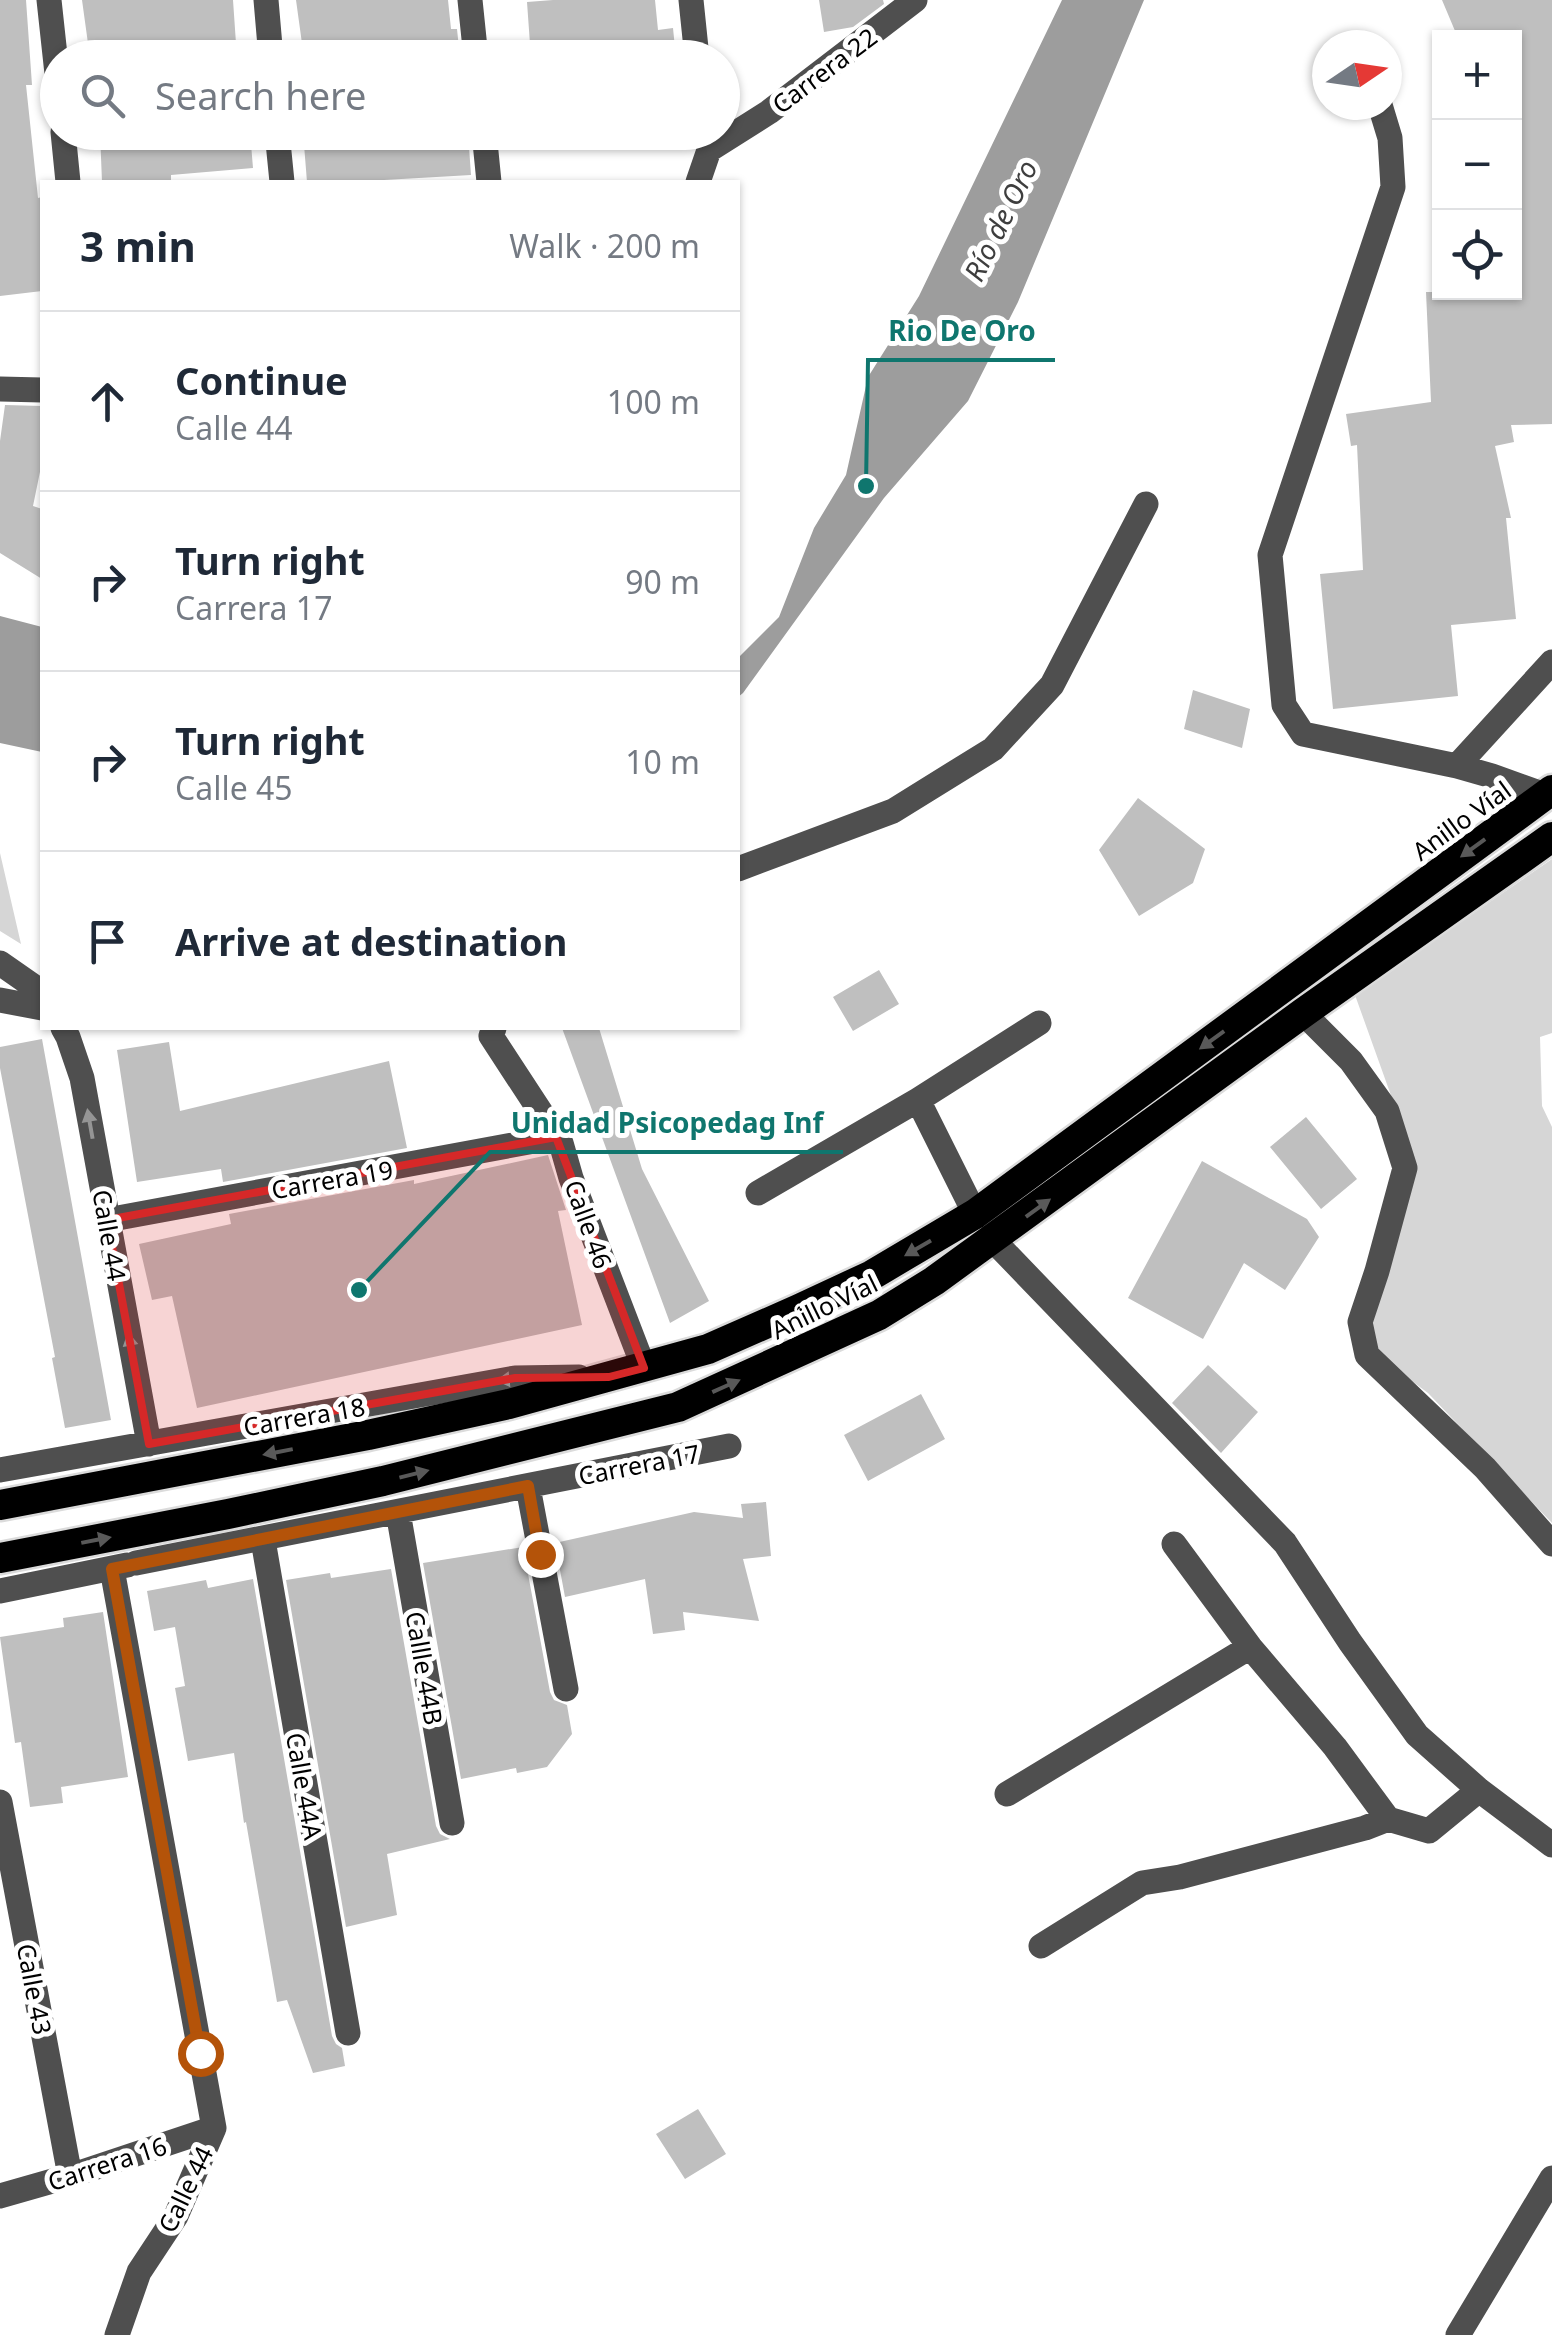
<!DOCTYPE html>
<html lang="en">
<head>
<meta charset="utf-8">
<style>
	:root { --surface:#fff; --page:#f6f6f7; --text:#1f2937; --muted:#747a83; --line:#e0e1e3 }
	body { margin:0; font-family:"Noto Sans",sans-serif; background:var(--page); color:var(--text) }
	.controls { position:absolute; right:30px; top:30px; display:grid; overflow:hidden; border-radius:0px; box-shadow:0 2px 8px #0004 }
	.controls button { width:90px; height:90px; display:grid; place-items:center; padding:0; border:0; border-bottom:2px solid var(--line); background:var(--surface); color:var(--text); font:50px sans-serif }
	.compass { position:absolute; left:1312px; top:30px; width:90px; height:90px; border-radius:50%; background:var(--surface); box-shadow:0 2px 8px #0004; rotate:77deg }
	.stop { position:absolute; width:30px; height:30px; margin:-22px; border:8px solid #b45309; border-radius:50%; background:#fff }
	.stop.end { background:#b45309; border-color:#fff; box-shadow:0 2px 10px #0008 }
	.list { margin:0; padding:0; list-style:none }
	h2 { display:flex; justify-content:space-between; align-items:center; height:130px; margin:0; padding:0 40px; font-size:42px }
	h2 small { font-size:32px; font-weight:400; color:var(--muted) }
	.list li { display:grid; grid-template-columns:65px 1fr auto; gap:30px; align-items:center; box-sizing:border-box; height:180px; padding:0 40px; border-top:2px solid var(--line) }
	.list b { display:block; font-size:38px; white-space:nowrap }
	.list p { margin:0; font-size:32px; white-space:nowrap; color:var(--muted) }
	.list em { font-size:32px; font-style:normal; color:var(--muted) }
	.icon { flex:none; width:55px; height:55px; fill:none; stroke:currentColor; stroke-width:2; stroke-linecap:round; stroke-linejoin:round }
	.map { position:relative; flex:none; width:1552px; height:2335px; overflow:hidden }
	.search { position:absolute; background:var(--surface); box-shadow:0 2px 8px #0004; left:40px; top:40px; width:700px; height:110px; display:flex; align-items:center; gap:25px; box-sizing:border-box; padding:0 35px; border-radius:55px; color:var(--muted); font-size:38px }
	.panel { position:absolute; background:var(--surface); box-shadow:0 2px 8px #0004; left:40px; top:180px; width:700px; height:850px; border-radius:0px }
	.map>svg:first-child { display:block }
	.green { fill:#d6d6d6 }
	.water { fill:#9d9d9d }
	.building { fill:#bfbfbf }
	.lines { fill:none; stroke-linecap:round; stroke-linejoin:round }
	.highway-casing { stroke:#dbdbdb; stroke-width:35 }
	.minor { stroke:#4f4f4f; stroke-width:25 }
	.highway { stroke:#000; stroke-width:30 }
	.oneway { fill:#595959 }
	.oneway2 { fill:#959595 }
	.route { stroke:#b45309; stroke-width:12 }
	.marked { fill:#d62828; fill-opacity:0.2; stroke:#d62828; stroke-width:8; stroke-linejoin:round }
	.labels { text-anchor:middle; dominant-baseline:central; stroke-width:10; stroke-linejoin:round; paint-order:stroke }
	.street-label { font-size:25px; fill:#000; stroke:#fff }
	.water-label { font-size:28px; font-style:italic; fill:#3e3e3e; stroke:#fff }
	.leader { fill:none; stroke:#0f766e; stroke-width:4 }
	.callout-dot { fill:#0f766e; stroke:#fff; stroke-width:4 }
	.callout-label { font-size:28px; text-anchor:middle; font-weight:bold; fill:#0f766e; stroke:#fff; stroke-width:10; stroke-linejoin:round; paint-order:stroke }
</style>
</head>
<body>
<div class="map">
<svg width="1552" height="2335" viewBox="0 0 1552 2335">
	<rect width="100%" height="100%" fill="#fff"/>
	<path class="green" d="M0 853 21 944 0 931Z
		M1552 859V1033L1540 1037 1542 1106 1552 1127V1523L1428 1393 1378 1356 1366 1322 1417 1168 1355 995Z"/>
	<path class="water" d="M1062 0H1144L1018 302 968 401 884 498 743 693 738 697V658L779 617 814 528 846 475 868 377 919 296Z
		M0 616 42 627V752L0 743Z"/>
	<path class="building" d="M0 0H26L32 85H26L38 198 42 197V291L0 296Z
		M82 0H233L237 58H90Z
		M296 0H448L451 29H457L460 58H304Z
		M553 0H655L658 30 673 28 676 58H531L527 2Z
		M819 0H883L884 4 853 27 824 32Z
		M1442 0H1552V424L1511 425 1514 442 1495 446 1511 518H1506L1516 619 1451 625 1458 696 1333 709 1320 574 1363 570 1357 445 1351 446 1346 414 1431 402 1426 292H1514V38H1458Z
		M100 132H250L253 168 171 175V182H102Z
		M303 132H380L381 145 468 133 471 175 384 180V182H307Z
		M5 405 42 406V462L33 506 42 509V579L0 553V441Z
		M1193 690 1250 709 1242 748 1184 729Z
		M1138 798 1205 849 1193 883 1139 916 1099 850Z
		M879 970 899 1004 853 1031 833 997Z
		M562 1028H599L642 1169 709 1301 670 1323Z
		M42 1039 111 1420 65 1428 52 1358 55 1357 0 1068V1047Z
		M169 1042 180 1111 389 1061 407 1148 223 1182 221 1169 137 1182 117 1050Z
		M1306 1117 1357 1179 1321 1209 1270 1147Z
		M548 1155 566 1210 558 1211 582 1325 197 1408 172 1296 152 1300 139 1244 231 1224 229 1214 414 1180V1184Z
		M1202 1161 1307 1219 1319 1237 1285 1290 1244 1263 1203 1339 1128 1298Z
		M1208 1365 1258 1412 1221 1453 1172 1403Z
		M921 1394 945 1439 868 1481 844 1435Z
		M766 1502 771 1556 743 1559 759 1621 683 1612 685 1630 653 1634 645 1579 565 1597 555 1543 694 1512 743 1518 741 1504Z
		M523 1547 550 1692 554 1700 567 1705 572 1734 547 1767 517 1773 516 1768 461 1779 423 1563Z
		M391 1569 436 1826 440 1834 450 1839 387 1854 397 1915 346 1927 286 1580 330 1573 331 1578Z
		M253 1579 332 2036 336 2044 342 2048 345 2066 313 2073 287 2000 277 2002 246 1822 244 1823 234 1753 188 1761 175 1688 185 1686 175 1627 154 1631 147 1591 206 1580 208 1588Z
		M103 1612 128 1777 61 1787 63 1803 30 1807 21 1742 15 1743 0 1637 64 1627 63 1618Z
		M698 2109 726 2154 685 2179 656 2134Z"/>
	<g class="lines">
		<defs>
			<path id="highway" d="M0 1505 368 1435 509 1404 708 1349 799 1309 872 1275 975 1214 1552 790
				M0 1558 228 1514 383 1481 678 1407 879 1315 934 1281 1303 1013 1552 837"/>
		</defs>
		<use href="#highway" class="highway-casing"/>
		<path class="minor" d="M49 0 58 83
			M266 0 271 58
			M470 0 476 58
			M691 0 697 58
			M1380 105 1390 138 1393 187 1270 555 1284 705 1303 734 1457 766 1492 776 1545 795
			M63 132 68 182
			M277 132 282 182
			M484 132 489 182
			M698 182 709 150 769 112 915 0
			M0 389 42 390
			M1457 766 1552 662
			M738 869 893 811 993 749 1052 685 1146 504
			M0 963 33 986 42 997
			M0 1000 42 1008
			M1303 1013 1351 1061 1387 1111 1405 1168 1377 1271 1360 1322 1367 1355 1485 1468 1552 1544
			M63 1028 68 1037 82 1078 149 1444
			M494 1028 491 1036 561 1143 571 1178 644 1368
			M758 1193 918 1100
			M975 1214 918 1100 1039 1023
			M107 1220 556 1137
			M993 1240 1285 1543 1350 1642 1417 1735 1479 1790 1552 1845
			M0 1470 515 1378 579 1377
			M528 1487 566 1689
			M398 1512 452 1823
			M263 1540 348 2033
			M1174 1544 1250 1647 1335 1747 1388 1819 1429 1831 1479 1790
			M136 1563 729 1446
			M112 1569 214 2128 176 2216 139 2272 117 2335
			M0 1591 127 1565
			M1007 1794 1250 1647
			M0 1802 70 2176
			M1041 1946 1142 1883 1180 1877 1365 1828 1388 1819
			M0 2196 70 2176 214 2128
			M1458 2335 1552 2178"/>
		<use href="#highway" class="highway"/>
	</g>
	<defs><path id="oneway-solid" d="M-6-.8H1V-3.2L6.5 0L1 3.2V.8H-6Z" transform="scale(2.5)"/></defs>
	<g class="oneway">
		<use href="#oneway-solid" transform="translate(1473 848) rotate(144)"/>
		<use href="#oneway-solid" transform="translate(1212 1040) rotate(144)"/>
		<use href="#oneway-solid" transform="translate(1038 1208) rotate(-36)"/>
		<use href="#oneway-solid" transform="translate(918 1248) rotate(150)"/>
		<use href="#oneway-solid" transform="translate(726 1386) rotate(-24)"/>
		<use href="#oneway-solid" transform="translate(278 1452) rotate(169)"/>
		<use href="#oneway-solid" transform="translate(414 1474) rotate(-14)"/>
		<use href="#oneway-solid" transform="translate(96 1540) rotate(-11)"/>
	</g>
	<g class="oneway2">
		<use href="#oneway-solid" transform="translate(90 1124) rotate(-100)"/>
		<use href="#oneway-solid" transform="translate(131 1348) rotate(-101)"/>
		<use href="#oneway-solid" transform="translate(512 1379) rotate(174)"/>
	</g>
	<g class="lines">
		<path class="route" d="M200 2053 112 1569 528 1486 540 1554"/>
	</g>
	<path class="marked" d="M556 1137 644 1368 609 1377 515 1378 149 1444 107 1220Z"/>
	<g class="labels">
		<g class="street-label">
			<text transform="translate(824 70) rotate(-37)">Carrera 22</text>
			<text transform="translate(1461 820) rotate(-36)">Anillo Víal</text>
			<text transform="translate(332 1179) rotate(-10)">Carrera 19</text>
			<text transform="translate(589 1224) rotate(70)">Calle 46</text>
			<text transform="translate(110 1235) rotate(80)">Calle 44</text>
			<text transform="translate(824 1306) rotate(-26)">Anillo Víal</text>
			<text transform="translate(304 1416) rotate(-10)">Carrera 18</text>
			<text transform="translate(639 1464) rotate(-11)">Carrera 17</text>
			<text transform="translate(425 1668) rotate(80)">Callle 44B</text>
			<text transform="translate(305 1786) rotate(80)">Calle 44A</text>
			<text transform="translate(35 1989) rotate(79)">Calle 43</text>
			<text transform="translate(107 2163) rotate(-18)">Carrera 16</text>
			<text transform="translate(185 2189) rotate(-64)">Calle 44</text>
		</g>
		<g class="water-label">
			<text transform="translate(1000 220) rotate(-64)">Río de Oro</text>
		</g>
	</g>
	<path class="leader" d="M866 486L868 360H1055M359 1290L490 1152H843"/>
	<g class="callout-dot">
		<circle cx="866" cy="486" r="10"/>
		<circle cx="359" cy="1290" r="10"/>
	</g>
	<g class="callout-label">
		<text x="962" y="341">Rio De Oro</text>
		<text x="667" y="1133">Unidad Psicopedag Inf</text>
	</g>
</svg>
<div class="controls">
<button>+</button>
<button>−</button>
<button><svg class="icon" aria-label="locate" viewBox="0 0 24 24"><circle cx="12" cy="12" r="6"/><path d="M12 2v4M12 18v4M2 12h4M18 12h4"/></svg></button>
</div>
<svg class="compass" viewBox="-18 -18 36 36"><path d="M0-13l5 13h-10z" fill="#e53935"/><path d="M0 13l5-13h-10z" fill="#747a83"/></svg>
<div class="stop" style="left:200px;top:2053px"></div>
<div class="stop end" style="left:540px;top:1554px"></div>
<div class="search"><svg class="icon" aria-label="search" viewBox="0 0 24 24"><circle cx="10" cy="10" r="6"/><path d="M15 15l6 6"/></svg>Search here</div>
<section class="panel">
<h2>3 min<small>Walk · 200 m</small></h2>
<ul class="list">
<li><svg class="icon" aria-label="ahead" viewBox="0 0 24 24"><path d="M12 20V5M6 11l6-6 6 6"/></svg><div><b>Continue</b><p>Calle 44</p></div><em>100 m</em></li>
<li><svg class="icon" aria-label="right" viewBox="0 0 24 24"><path d="M7 20v-9h11M14 6l5 5-5 5"/></svg><div><b>Turn right</b><p>Carrera 17</p></div><em>90 m</em></li>
<li><svg class="icon" aria-label="right" viewBox="0 0 24 24"><path d="M7 20v-9h11M14 6l5 5-5 5"/></svg><div><b>Turn right</b><p>Calle 45</p></div><em>10 m</em></li>
<li><svg class="icon" aria-label="arrive" viewBox="0 0 24 24"><path d="M6 21V4h12l-3 4 3 4H6"/></svg><div><b>Arrive at destination</b></div></li>
</ul>
</section>
</div>
</body>
</html>
